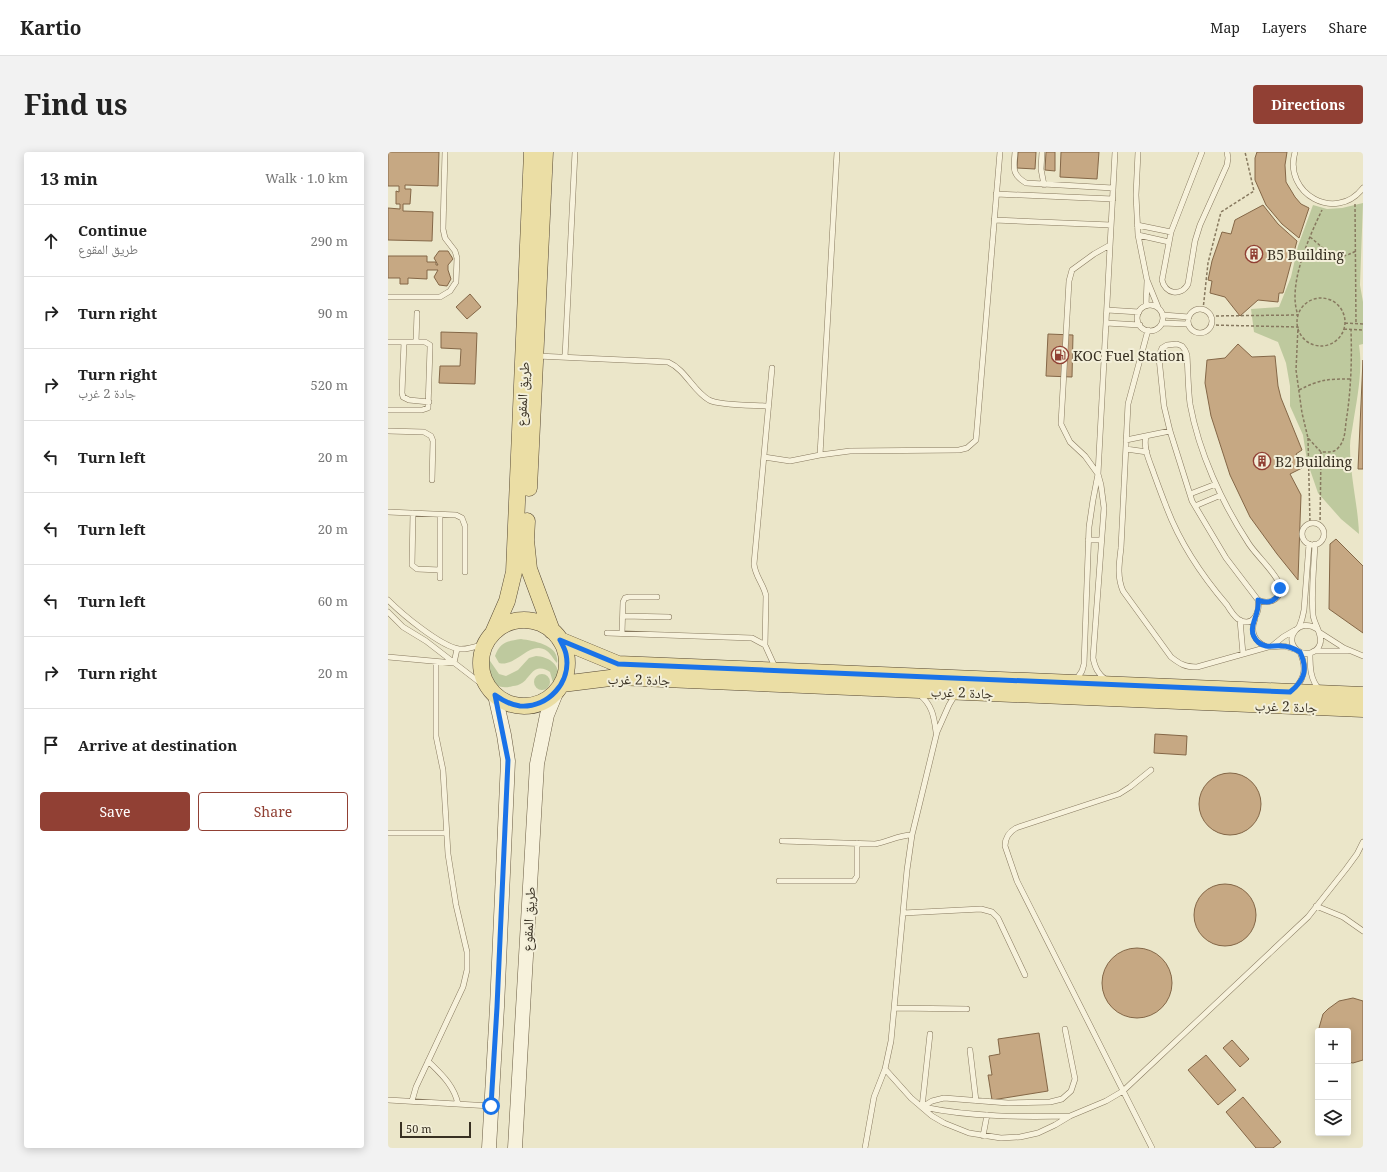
<!DOCTYPE html>
<html lang="en">
<head>
<meta charset="utf-8">
<style>
	:root { --surface:#fff; --page:#f2f2f2; --text:#222; --muted:#767676; --line:#e0e0e0; --accent:#914034 }
	body { margin:0; font-family:"Noto Serif","Noto Naskh Arabic",serif; background:var(--page); color:var(--text) }
	.controls { position:absolute; right:12px; bottom:12px; display:grid; overflow:hidden; border-radius:4px; box-shadow:0 2px 10px #0003 }
	.controls button { width:36px; height:36px; display:grid; place-items:center; padding:0; border:0; border-bottom:1px solid var(--line); background:var(--surface); color:var(--text); font:20px sans-serif }
	.scale { position:absolute; left:12px; bottom:10px; width:71px; box-sizing:border-box; padding-left:4px; border:2px solid #383022; border-top:0; font-size:11px; line-height:14px; white-space:nowrap; color:#383022; -webkit-text-stroke:3px #f3efd9; paint-order:stroke }
	.stop { position:absolute; width:12px; height:12px; margin:-9px; border:3px solid #1a73e8; border-radius:50%; background:#fff }
	.stop.end { background:#1a73e8; border-color:#fff; box-shadow:0 1px 4px #0008 }
	.list { margin:0; padding:0; list-style:none }
	h2 { display:flex; justify-content:space-between; align-items:center; height:52px; margin:0; padding:0 16px; font-size:17px }
	h2 small { font-size:13px; font-weight:400; color:var(--muted) }
	.list li { display:grid; grid-template-columns:26px 1fr auto; gap:12px; align-items:center; box-sizing:border-box; height:72px; padding:0 16px; border-top:1px solid var(--line) }
	.list b { display:block; font-size:15px; white-space:nowrap }
	.list p { margin:0; font-size:13px; white-space:nowrap; color:var(--muted) }
	.list em { font-size:13px; font-style:normal; color:var(--muted) }
	.actions { display:flex; gap:8px; padding:12px 16px }
	.actions a { flex:1; padding:9px 0; border:1px solid var(--accent); border-radius:4px; text-align:center; font-size:14px; color:var(--accent) }
	.actions .main { background:var(--accent); color:#fff }
	.icon { flex:none; width:22px; height:22px; fill:none; stroke:currentColor; stroke-width:2; stroke-linecap:round; stroke-linejoin:round }
	.map { position:relative; flex:none; width:975px; height:996px; overflow:hidden; border-radius:4px }
	header { display:flex; align-items:center; gap:24px; box-sizing:border-box; height:56px; padding:0 20px; background:var(--surface); border-bottom:1px solid var(--line) }
	header strong { font-size:19px }
	nav { display:flex; gap:22px; margin-inline-start:auto; font-size:14px }
	.intro { display:flex; align-items:center; justify-content:space-between; box-sizing:border-box; height:96px; padding:0 24px }
	h1 { margin:0; font-size:28px }
	.button { padding:10px 18px; border-radius:4px; background:var(--accent); color:#fff; font-size:14px; font-weight:700 }
	main { display:flex; gap:24px; padding:0 24px }
	aside { flex:1; background:var(--surface); border-radius:4px; box-shadow:0 2px 10px #0003 }
	.map>svg:first-child { display:block }
	.green { fill:#bec99e }
	.building { fill:#c6a883; stroke:#846747 }
	.lines { fill:none; stroke-linecap:round; stroke-linejoin:round }
	.lane-casing { stroke:#87795f; stroke-width:6 }
	.secondary-casing { stroke:#695b42; stroke-width:15 }
	.primary-casing { stroke:#554733; stroke-width:17 }
	.path { stroke:#87795f; stroke-width:1.5; stroke-dasharray:3 2; stroke-linecap:butt }
	.lane { stroke:#f7f2dc; stroke-width:5 }
	.secondary { stroke:#f7f2dc; stroke-width:14 }
	.primary { stroke:#ebdea5; stroke-width:16 }
	.route { stroke:#1a73e8; stroke-width:5 }
	.labels { text-anchor:middle; dominant-baseline:central; stroke-width:4; stroke-linejoin:round; paint-order:stroke }
	.poi-label { font-size:14px; fill:#383022; stroke:#f3efd9; text-anchor:start }
	.street-label { font-size:14px; fill:#383022; stroke:#f3efd9 }
</style>
</head>
<body>
<header>
<strong>Kartio</strong>
<nav><a>Map</a><a>Layers</a><a>Share</a></nav>
</header>
<div class="intro"><h1>Find us</h1><a class="button">Directions</a></div>
<main>
<aside>
<h2>13 min<small>Walk · 1.0 km</small></h2>
<ul class="list">
<li><svg class="icon" aria-label="ahead" viewBox="0 0 24 24"><path d="M12 20V5M6 11l6-6 6 6"/></svg><div><b>Continue</b><p>طريق المقوع</p></div><em>290 m</em></li>
<li><svg class="icon" aria-label="right" viewBox="0 0 24 24"><path d="M7 20v-9h11M14 6l5 5-5 5"/></svg><div><b>Turn right</b></div><em>90 m</em></li>
<li><svg class="icon" aria-label="right" viewBox="0 0 24 24"><path d="M7 20v-9h11M14 6l5 5-5 5"/></svg><div><b>Turn right</b><p>جادة 2 غرب</p></div><em>520 m</em></li>
<li><svg class="icon" aria-label="left" viewBox="0 0 24 24"><path d="M17 20v-9H6M10 6l-5 5 5 5"/></svg><div><b>Turn left</b></div><em>20 m</em></li>
<li><svg class="icon" aria-label="left" viewBox="0 0 24 24"><path d="M17 20v-9H6M10 6l-5 5 5 5"/></svg><div><b>Turn left</b></div><em>20 m</em></li>
<li><svg class="icon" aria-label="left" viewBox="0 0 24 24"><path d="M17 20v-9H6M10 6l-5 5 5 5"/></svg><div><b>Turn left</b></div><em>60 m</em></li>
<li><svg class="icon" aria-label="right" viewBox="0 0 24 24"><path d="M7 20v-9h11M14 6l5 5-5 5"/></svg><div><b>Turn right</b></div><em>20 m</em></li>
<li><svg class="icon" aria-label="arrive" viewBox="0 0 24 24"><path d="M6 21V4h12l-3 4 3 4H6"/></svg><div><b>Arrive at destination</b></div></li>
</ul>
<div class="actions"><a class="main">Save</a><a>Share</a></div>
</aside>
<div class="map">
<svg width="975" height="996" viewBox="0 0 975 996">
	<rect width="100%" height="100%" fill="#ebe6c9"/>
	<path class="green" d="M975 51 972 133 975 150V192L971 193C975 218 969 247 965 272 964 279 962 287 962 294 962 324 970 353 971 382L953 367 930 341 919 309 915 283 902 254V234L898 211 890 190 866 180 863 157 891 155 903 125 910 94 925 53 939 57 954 56Z
		M133 487C146 489 172 493 169 511 166 508 164 503 159 499 142 487 128 516 111 511L107 504C112 490 120 489 133 487Z
		M148 504C165 505 177 518 166 534L162 520C157 517 153 515 147 518 142 521 139 528 134 531 131 533 128 534 125 534 104 540 97 523 100 506L111 522 118 524 130 518 141 506Z
		M146 530a8 8 0 1 1 16 0a8 8 0 1 1-16 0Z"/>
	<path class="building" d="M0 0H51L50 34 17 33V37H23L22 52H15V59L45 60 44 89 0 88V56L12 57V52H8V39L11 40V34H0Z
		M630 0H648L647 17 629 16Z
		M658 0H667V19L657 18Z
		M673 0H711L709 27 672 25Z
		M869 0H899L897 13 898 30 907 45 913 52 921 56 911 86 894 72 878 53 867 28V6Z
		M875 53 890 72 909 89 895 141H891L890 150 870 148 852 164 837 145 822 141 824 129 820 128 824 109 834 80 843 82 847 68Z
		M51 99H60L65 107 60 113V118L63 127 59 134 51 133 46 125 50 118H39V127L20 126V132H12V126H0V104H39V110H48V113H50L46 106Z
		M82 142 93 155 79 167 68 155Z
		M53 180 89 181 87 232 51 231 52 214H72L73 197 53 196Z
		M660 182 685 183 684 225 658 224Z
		M850 192 864 205 887 204 890 234 893 246 914 298 908 302 914 316 902 322 913 343 910 428 889 402 862 365 842 323 823 264 817 231 819 208 837 206Z
		M975 208V317H970Z
		M948 387 975 414V481L941 457 942 392Z
		M767 582 799 584 798 603 766 601Z
		M811 652a31 31 0 1 1 62 0a31 31 0 1 1-62 0Z
		M806 763a31 31 0 1 1 62 0a31 31 0 1 1-62 0Z
		M714 831a35 35 0 1 1 70 0a35 35 0 1 1-70 0Z
		M965 846 975 849V908L965 911 960 910V879H931V876L935 862 940 857 951 849Z
		M651 881 660 939 604 948 600 923H604L601 904 612 902 610 887Z
		M844 888 861 907 852 915 835 896Z
		M818 903 848 938 830 953 800 918Z
		M855 945 893 990 885 996H868L838 960Z"/>
	<g class="lines">
		<defs>
			<path id="lane" d="M627 0C626 16 623 22 638 31L725 36
				M654 0 653 17 656 33
				M750 0 748 43 750 83 759 128 770 155
				M814 0 783 80 774 128C777 142 793 145 800 132L807 89 812 73 839 13 840 6 839 0
				M907 0C895 42 948 71 975 36
				M608 42 725 47
				M606 68 723 73
				M749 73 783 80
				M750 83 781 90
				M0 145H52L62 139 68 130 69 106 67 99 57 86 55 77 57 0
				M749 166a13 13 0 1 1 26 0a13 13 0 1 1-26 0Z
				M758 154 759 129
				M800 169a12 12 0 1 1 24 0a12 12 0 1 1-24 0Z
				M719 158 751 160
				M775 163 801 165
				M718 171 752 173
				M774 171 800 172
				M760 178 740 252 733 396C731 412 729 425 735 439L783 505C792 512 797 515 809 515L880 495 896 494 909 498
				M0 190H37L42 193V196L40 256 34 258H0
				M16 190 14 241 15 245 21 248 41 250
				M28 190 29 161
				M149 204 280 210C298 218 305 239 321 248 333 254 366 253 380 254
				M177 205 187 0
				M0 279 36 280 43 284 45 289 44 328
				M758 284C755 297 762 310 766 322 770 333 774 344 778 354 791 389 815 425 839 453 842 458 846 464 850 467 865 477 872 460 870 448L838 406 804 349 782 279 776 254 771 206 772 201 774 196 779 193 789 192 794 194 797 198 799 203C800 219 800 236 802 252 811 301 834 351 861 392 869 404 885 418 891 431 897 445 882 454 870 448
				M738 288 782 279
				M738 297 759 300
				M432 303 449 0
				M376 305 402 309 432 303 462 299 571 298 579 296 588 288 612 0
				M802 342 828 332
				M807 354 833 343
				M0 360 68 363 74 366 77 374V420
				M25 361 24 413 29 417 52 418
				M914 382a11 11 0 1 1 22 0a11 11 0 1 1-22 0Z
				M700 388H713
				M927 392C926 414 923 441 925 463 926 472 935 483 932 492 929 501 917 505 909 498 895 486 912 465 929 477
				M52 426V363
				M0 448C14 462 52 494 71 497 80 498 89 494 98 491
				M0 460 15 475 38 489 104 540
				M235 464 281 465
				M867 467C862 479 866 490 879 495
				M852 468 855 502
				M911 475 914 467 916 458 921 392
				M931 480 956 496 975 504
				M219 481 364 486 377 493 387 515
				M234 481 235 450 237 446 241 445H269
				M377 493 378 444C376 433 367 424 366 412L384 216
				M884 494 895 485 907 478
				M926 499H960
				M922 501C922 515 922 528 932 538
				M0 505 66 511 69 497
				M688 528 694 519 696 512 701 375 705 348 710 322 727 0
				M718 528C710 522 707 516 705 506L716 356 713 333 710 322 697 304 682 290 673 272 681 129 684 118 706 102 722 93
				M906 537C918 526 918 514 912 500
				M532 543C544 553 546 564 548 580
				M763 618 742 635 731 642 628 676C621 680 617 685 617 694L629 729 764 996
				M0 681H58
				M394 689 487 692C500 690 510 683 524 683
				M391 729H466L469 724V691
				M928 754 955 765 975 779
				M515 761 593 757 604 760 610 766 637 823
				M507 856 579 857
				M582 898 588 949
				M40 909C53 922 66 933 70 952
				M497 917 523 946 544 964 556 971 581 981 613 986 632 985 650 981 667 973 682 964 718 949 735 939 920 765 958 717 969 702 975 690
				M0 948 103 954
				M24 949 28 935 75 835 79 818V800L68 753 60 702 55 618 48 584V510
				M534 955 544 949 556 946 620 951 662 950 674 947 683 939 687 927 677 877
				M534 955 542 882
				M535 955C583 965 633 965 682 964
				M595 984 599 963
				M477 996 486 945 497 917 503 889 519 718 524 683 549 580 561 553 567 543"/>
			<path id="secondary" d="M101 996 109 855 120 609 116 583 107 543
				M127 996 149 612 159 563 168 541"/>
			<path id="primary" d="M141 336 157 0
				M139 369 138 388 141 417 164 479
				M93 511a43 43 0 1 1 86 0a43 43 0 1 1-86 0Z
				M105 481 119 449 126 420 144 0
				M172 488 230 512 975 543
				M174 532 230 525 975 557"/>
		</defs>
		<use href="#lane" class="lane-casing"/>
		<use href="#secondary" class="secondary-casing"/>
		<use href="#primary" class="primary-casing"/>
		<path class="path" d="M967 52 968 172
			M922 85C940 99 944 112 968 99
			M909 170a24 24 0 1 1 48 0a24 24 0 1 1-48 0Z
			M815 158 820 111 833 60 866 39 857 0
			M823 164 910 163C899 134 921 85 934 58
			M957 171 975 172
			M823 173 910 175 908 218 914 261 920 286 933 300C940 300 946 301 950 296 957 289 957 279 958 270 963 239 964 209 963 178
			M956 177 975 178
			M911 238C933 227 939 227 963 227
			M920 286 922 371
			M932 373 933 300"/>
		<use href="#lane" class="lane"/>
		<use href="#secondary" class="secondary"/>
		<use href="#primary" class="primary"/>
	</g>
	<g class="lines">
		<path class="route" d="M103 954 109 855 120 608 107 543C114 548 122 553 132 554 160 556 184 530 178 502 177 497 174 492 172 488L230 512 902 540C917 528 920 517 912 500 907 497 901 494 894 494 885 493 878 497 870 490 856 477 873 463 870 448 881 453 891 448 892 436"/>
	</g>
	<defs>
		<symbol id="building-ring" viewBox="-11 -11 22 22"><circle r="9.5" fill="#f3efd9" stroke="#914034" stroke-width="1.5"/><path d="M-4-6H4V6H1V3H-1V6H-4ZM-2.5-4.3h1.7v1.8h-1.7ZM.8-4.3h1.7v1.8H.8ZM-2.5-1h1.7V.8h-1.7ZM.8-1h1.7V.8H.8Z" fill="#914034"/></symbol>
		<symbol id="fuel-ring" viewBox="-11 -11 22 22"><circle r="9.5" fill="#f3efd9" stroke="#914034" stroke-width="1.5"/><path d="M-5.5-6h7V0h2V4h1.3V-2.5L3-4.5l.8-.8L6-3V5H2.5V1h-1V6h-7ZM-4.2-4.7v3.2H.2V-4.7Z" fill="#914034"/></symbol>
	</defs>
	<g fill-rule="evenodd">
		<use href="#building-ring" x="856" y="92" width="20" height="20"/>
		<use href="#fuel-ring" x="662" y="193" width="20" height="20"/>
		<use href="#building-ring" x="864" y="299" width="20" height="20"/>
	</g>
	<g class="labels">
		<g class="poi-label">
			<text x="879" y="102">B5 Building</text>
			<text x="685" y="203">KOC Fuel Station</text>
			<text x="887" y="309">B2 Building</text>
		</g>
		<g class="street-label">
			<text transform="translate(134 242) rotate(-87)">طريق المقوع</text>
			<text transform="translate(251 527) rotate(1)">جادة 2 غرب</text>
			<text transform="translate(574 540) rotate(2)">جادة 2 غرب</text>
			<text transform="translate(898 554) rotate(2)">جادة 2 غرب</text>
			<text transform="translate(140 767) rotate(-87)">طريق المقوع</text>
		</g>
	</g>
</svg>
<div class="controls">
<button>+</button>
<button>−</button>
<button><svg class="icon" aria-label="layers" viewBox="0 0 24 24"><path d="M12 4l9 5-9 5-9-5zM3 14l9 5 9-5"/></svg></button>
</div>
<div class="scale">50 m</div>
<div class="stop" style="left:103px;top:954px"></div>
<div class="stop end" style="left:892px;top:436px"></div>
</div>
</main>
</body>
</html>
